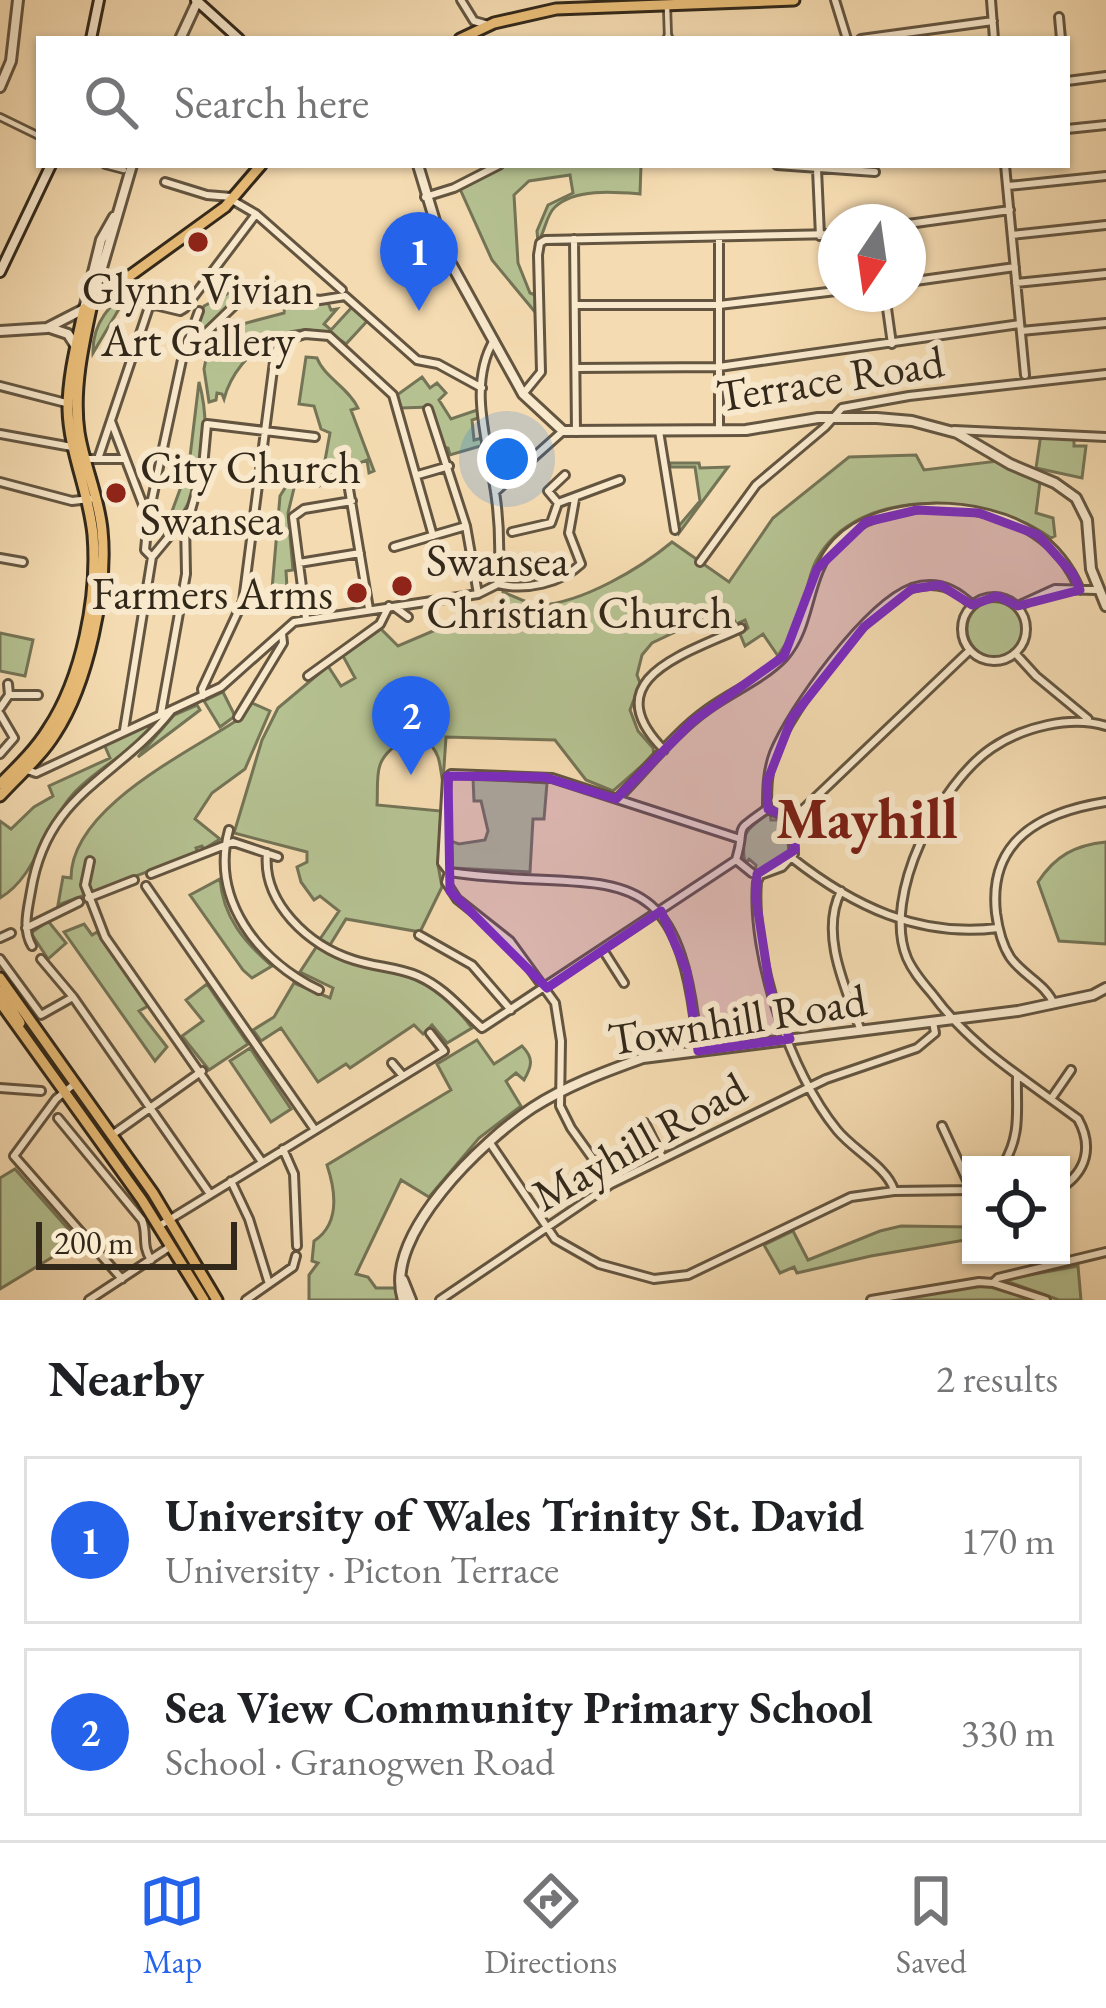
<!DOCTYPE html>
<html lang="en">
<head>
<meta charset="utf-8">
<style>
	:root { --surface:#fff; --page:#f2f2f2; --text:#202124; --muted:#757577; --line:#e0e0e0; --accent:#2563eb }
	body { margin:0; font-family:"EB Garamond",serif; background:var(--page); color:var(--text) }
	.controls { position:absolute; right:36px; bottom:36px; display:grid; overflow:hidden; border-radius:0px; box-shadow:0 3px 9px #0004 }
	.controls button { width:108px; height:108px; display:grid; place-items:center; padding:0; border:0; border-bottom:3px solid var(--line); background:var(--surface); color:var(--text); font:60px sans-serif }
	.compass { position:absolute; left:818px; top:204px; width:108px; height:108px; border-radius:50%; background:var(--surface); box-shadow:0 3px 9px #0004; rotate:193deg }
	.scale { position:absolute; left:36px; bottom:30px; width:201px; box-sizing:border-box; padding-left:12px; border:6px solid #32281a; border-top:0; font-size:33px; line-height:42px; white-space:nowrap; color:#32281a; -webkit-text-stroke:9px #f8e8cc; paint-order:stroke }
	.you { position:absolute; left:507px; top:459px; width:42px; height:42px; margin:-30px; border:9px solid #fff; border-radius:50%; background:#1a73e8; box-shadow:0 0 0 18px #1a73e833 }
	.badge { display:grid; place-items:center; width:78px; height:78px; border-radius:50%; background:var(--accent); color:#fff; font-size:39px; font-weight:700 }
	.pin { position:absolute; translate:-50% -99px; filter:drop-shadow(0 3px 6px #0008) }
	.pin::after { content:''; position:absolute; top:63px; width:42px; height:36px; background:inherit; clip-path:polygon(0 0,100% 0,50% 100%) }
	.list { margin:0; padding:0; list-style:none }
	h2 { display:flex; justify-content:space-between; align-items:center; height:156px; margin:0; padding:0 48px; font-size:51px }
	h2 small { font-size:39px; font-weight:400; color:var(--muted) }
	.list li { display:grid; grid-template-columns:78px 1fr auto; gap:36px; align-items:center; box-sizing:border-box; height:168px; margin:0 24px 24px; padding:0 24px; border:3px solid var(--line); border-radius:0px }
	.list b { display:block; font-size:45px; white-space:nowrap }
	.list p { margin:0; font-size:39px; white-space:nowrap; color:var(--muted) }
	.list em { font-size:39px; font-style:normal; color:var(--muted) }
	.icon { flex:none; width:66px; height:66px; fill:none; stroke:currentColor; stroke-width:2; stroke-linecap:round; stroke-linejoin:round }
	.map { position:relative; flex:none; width:1106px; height:1300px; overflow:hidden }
	.search { position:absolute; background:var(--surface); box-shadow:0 3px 9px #0004; left:36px; right:36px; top:36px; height:132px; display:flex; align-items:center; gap:30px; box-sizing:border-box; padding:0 42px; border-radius:0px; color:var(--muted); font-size:45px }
	.sheet { height:540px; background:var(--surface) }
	nav { display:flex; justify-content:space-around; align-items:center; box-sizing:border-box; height:168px; border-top:3px solid var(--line); background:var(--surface); font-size:33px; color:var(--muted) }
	nav a { display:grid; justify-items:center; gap:6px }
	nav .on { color:var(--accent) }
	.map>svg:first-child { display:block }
	.green { fill:#b5c191; stroke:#747456; stroke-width:3 }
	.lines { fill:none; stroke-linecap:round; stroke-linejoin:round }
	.pedestrian-casing { stroke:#635540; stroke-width:10 }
	.minor-casing { stroke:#635540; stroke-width:12 }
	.tertiary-casing { stroke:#635540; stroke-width:14 }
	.secondary-casing { stroke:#32281a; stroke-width:14 }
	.primary-casing { stroke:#32281a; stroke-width:15 }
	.pedestrian { stroke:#f8e8cc; stroke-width:4.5 }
	.minor { stroke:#f8e8cc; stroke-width:6 }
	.tertiary { stroke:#f8e8cc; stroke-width:8 }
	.secondary { stroke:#f8e8cc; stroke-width:8 }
	.primary { stroke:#eabe78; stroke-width:9 }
	.marked { fill:#7b2cbf; fill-opacity:0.2; stroke:#7b2cbf; stroke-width:9; stroke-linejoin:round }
	.poi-dot { fill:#8f2418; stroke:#f8e8cc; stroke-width:4.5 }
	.labels { text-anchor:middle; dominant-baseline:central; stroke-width:12; stroke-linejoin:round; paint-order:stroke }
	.poi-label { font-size:45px; fill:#32281a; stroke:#f8e8cc; text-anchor:start }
	.street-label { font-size:45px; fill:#32281a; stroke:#f8e8cc }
	.district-label { font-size:57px; font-weight:bold; fill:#7a1f14; stroke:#f8e8cc }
</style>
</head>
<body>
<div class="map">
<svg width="1106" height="1300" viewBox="0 0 1106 1300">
	<rect width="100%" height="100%" fill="#f5dbb1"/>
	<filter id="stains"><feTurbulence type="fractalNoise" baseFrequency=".00167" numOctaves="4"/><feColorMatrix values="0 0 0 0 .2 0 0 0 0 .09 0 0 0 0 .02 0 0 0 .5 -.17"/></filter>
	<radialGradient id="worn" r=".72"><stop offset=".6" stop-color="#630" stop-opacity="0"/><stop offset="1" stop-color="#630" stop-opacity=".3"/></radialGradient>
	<path class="green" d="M505 165H641L640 194C616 192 575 188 555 207 546 215 545 232 538 242L537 231 548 205 573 193 570 175 529 181 514 195 518 263 530 293 538 296 535 312 492 260 460 189Z
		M137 282 149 301 148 304 143 295 129 292 93 353C92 320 112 304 137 282Z
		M274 282 291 290 236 300 190 343 204 306 229 293Z
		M302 300 328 303 331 310 337 309 324 324 331 330 354 305 369 319 346 344C298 307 237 350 224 399L222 394 217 393 216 400 209 402 204 369 206 359 194 347 198 341 211 351 246 323 284 313 285 305 301 307Z
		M306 357 317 358C324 377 349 388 358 408L351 410 374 471 369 473 367 460 335 472 319 486 296 480 288 513 293 570 286 571 287 587 272 589 280 496 297 469 324 466 330 433 321 429 314 406 299 404Z
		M422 377 430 388 437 383 446 393 439 400 451 419 480 409 481 417 472 420 474 440 482 438 484 445 450 455 448 448 442 447 430 407 401 408 397 395Z
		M199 382C212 429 205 501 164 533L189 465Z
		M1041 434 1074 436V446H1086L1082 478 1036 468Z
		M916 455 924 470 998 461 1040 482 1036 513 1053 518 1055 536 1051 538C990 494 858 482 816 561 806 580 806 604 797 624 793 635 784 645 778 656L763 634 745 646 740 634 748 628 745 620 736 624 728 607 652 643 642 655 637 675 640 683 630 710 638 731 653 748 654 755 613 791 586 780 555 740 446 737 443 782C441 775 441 766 438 757 425 723 387 744 380 765 376 776 378 793 377 805L441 811 438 865 442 887 420 932 346 919 330 945 320 939 339 911 320 896 314 900 301 882 297 867 307 862V852L234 833 262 740 278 708 328 666 341 686 355 678 343 656 381 629 398 646 440 628 505 618 503 592C514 596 529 605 540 605 582 603 641 568 672 542L729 582 773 518 849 457Z
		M699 463 700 468 728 467 679 533 678 527 700 501 695 467H670V463Z
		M967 629a28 28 0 1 1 56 0a28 28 0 1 1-56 0Z
		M0 633 33 640 25 676 0 671Z
		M223 692 235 716 220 727 204 701Z
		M252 703 270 711 245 769 212 793 195 819 220 839 204 849 202 846 196 848 198 853 58 905 63 877 71 878C71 808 186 754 239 719Z
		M197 705 200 710 138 757 174 715Z
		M157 721C135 752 98 766 73 794 44 827 36 877 0 898V821L11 829 34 807 53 796 49 786 110 758 104 744Z
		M473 778 547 783 544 819H533L530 872 453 868 447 863 448 840 459 844 485 840 488 831 481 801H474Z
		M770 813 771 820H786L789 853 773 866 755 872 756 865 749 859 745 863C740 834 746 828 770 813Z
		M1106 842V944L1059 941 1038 882C1055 856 1075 845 1106 842Z
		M220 879C223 917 244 942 272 966L252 978 243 970 190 895Z
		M48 921 66 943 48 959 31 933Z
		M84 924 92 935 97 932 150 1005 139 1011 167 1047 155 1061 64 932Z
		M317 946C340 965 369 965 397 973 429 982 452 1001 472 1028L447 1043 432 1025 423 1034 414 1025 350 1068 346 1064 318 1082 281 1028 261 1041 253 1030 274 1017 294 983 330 998 333 988 300 972Z
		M207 984 248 1044 209 1070 182 1036 203 1021 186 1000Z
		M477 1040 494 1064 522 1046C534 1058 532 1066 524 1080L516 1073 506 1081 521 1106 479 1138 429 1197 401 1180 356 1274 368 1277 376 1288H395L398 1300H309V1275L318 1263 312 1261 314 1241C340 1224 336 1192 327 1165L451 1090 437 1064Z
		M250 1048 291 1109 271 1122 230 1061Z
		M15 1169 79 1241 0 1289V1178Z
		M901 1226 971 1227V1239L871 1256 797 1273 794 1267 780 1273 764 1245 793 1231 808 1260 880 1231Z
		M1078 1266 1081 1300H1059L1003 1280Z
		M987 1285 1036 1300H893L974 1286Z"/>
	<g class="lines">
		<defs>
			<path id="pedestrian" d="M667 7 668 37
				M0 117 39 136
				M105 165 124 170"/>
			<path id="minor" d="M461 0 474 21 485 24
				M835 0 847 39
				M991 0 994 39
				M1059 17 1061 39
				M668 37V39
				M861 39 993 21
				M1067 81 1106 76
				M1067 129 1106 125
				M777 165 875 172
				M1005 165 1025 375
				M817 169 820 236
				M165 182 207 195 231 197
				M1008 186 1106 176
				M425 197 454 188 499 165
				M232 200 256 214 342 290
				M908 224 1010 210
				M1012 235 1106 225
				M719 238V430
				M574 239 576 432
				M908 282 1015 267
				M1016 283 1106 274
				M145 288 155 305 180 311 185 308 256 214
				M885 294 892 344
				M575 305H719L836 291
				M1021 331 1106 323
				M494 340C466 387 490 449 496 499 500 528 500 555 498 584
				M183 355 240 300 268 293 320 300 345 296 417 360 438 364 482 388
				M576 368 719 367 1020 324
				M0 386 66 403
				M523 394 541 372 538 255 540 243 545 240 836 234
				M428 409 466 526 478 594
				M111 421 148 518 145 550 152 557
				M954 430 1106 437
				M659 431 675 530
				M0 434 72 447
				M99 456 149 307 155 305
				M85 459H125
				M346 471 369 609
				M418 475 449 466
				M0 482 72 501 90 499
				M495 492 563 431
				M558 503 548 491 565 475
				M148 518 183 355 199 311
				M512 532 551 523 558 503 620 480
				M394 547 466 526
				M0 558 23 562
				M700 562 756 485 825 427 842 408 909 396 1106 374
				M299 563 360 553
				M498 584C525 591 561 583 581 564L569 533 575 499
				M962 629a32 32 0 1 1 64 0a32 32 0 1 1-64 0Z
				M1020 605 1055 589 1096 590
				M396 608 408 617
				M306 618 293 517 304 509 352 501
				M1015 653 1036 676 1088 719
				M308 676 380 624 389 606
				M9 695H38
				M203 696 202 689 243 601 275 354 280 342 305 334 329 336 393 395 433 536
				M0 708 9 695 8 684
				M161 713 186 574 185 522
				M0 714 14 738 0 754
				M238 717 283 643 282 634
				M124 730 152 557 191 510 203 467 207 424 315 437
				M664 750C594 679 685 654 741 628
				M27 770 36 773 221 687 294 622 478 594 498 584
				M617 799C647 769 674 733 708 709 733 691 763 679 784 657 813 624 805 576 837 542 882 496 983 499 1035 534 1056 548 1070 567 1080 590
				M767 809C767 789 767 772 774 753 792 709 867 605 912 588 936 580 955 588 972 605
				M767 809 792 819
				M793 819 794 854 782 867 760 875 757 882C751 955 790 1073 837 1130 853 1150 887 1167 894 1190
				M793 819 970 650
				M229 830C210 899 258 961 319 990
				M267 853C262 903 309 946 354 960 375 967 397 967 418 976 445 988 461 1009 482 1028L736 860
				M792 858C853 906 919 938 998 928
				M90 861 85 885 105 937 262 1162
				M449 872C610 896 679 839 698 1051
				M752 873 736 860C748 821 729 836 767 809
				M151 874 233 842 278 857
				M146 886 315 1130
				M841 891C819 934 846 989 861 1031
				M88 898 134 880
				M26 928 79 902
				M419 935 472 965 511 1010
				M0 938 11 933
				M32 946C22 929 28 909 31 891 47 792 116 780 171 711
				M603 950 624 983
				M0 959 41 1015 73 997
				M41 959 73 997 210 1194
				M1054 1004C1045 983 1022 975 1010 957 1001 943 998 928 996 913 988 839 1042 812 1106 802
				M392 1063 403 1076
				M0 1088 41 1091
				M1051 1099 1071 1070
				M58 1118 142 1220C148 1234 141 1245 151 1260
				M645 1123 662 1157
				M942 1126 971 1189
				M112 1135 202 1071
				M490 1143 555 1239 599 1264 654 1279 688 1275 851 1197 894 1191 971 1190
				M283 1149 294 1174 297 1246
				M14 1156 122 1279
				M14 1156 56 1099 73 1085
				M1003 1165C1022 1134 1016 1109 1017 1076
				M231 1181 249 1219 269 1284
				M611 1184 571 1128 560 1106 561 1041 555 1003 510 941 457 899 446 882 449 872 442 863 447 778 451 774 552 778 737 838
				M1061 1188C1087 1171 1093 1146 1078 1119 1026 1080 972 1048 933 995 923 983 913 972 907 958 881 896 940 783 992 748 1023 727 1071 715 1106 726
				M159 1226 444 1051 430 1033
				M993 1283 1046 1300
				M89 1300 171 1246
				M246 1300 293 1267 296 1256
				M440 1300 611 1184 826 1079 917 1048 935 1033 933 1022
				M871 1300 979 1282 993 1283 998 1278 1106 1252"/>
			<path id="tertiary" d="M180 39 198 0
				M0 87 11 61 18 0
				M418 165 444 251 523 394 563 431 746 430 818 418H877L912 421 957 433 1010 464 1055 483 1076 498 1087 520 1091 569 1106 606
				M92 302 132 165
				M50 328 68 334 75 345
				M0 331 47 328 84 309 101 240 114 217
				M403 1280 411 1300
				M403 1300C382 1235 484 1140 532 1108 566 1086 604 1072 643 1058L1018 1011 1093 995 1106 988"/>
			<path id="secondary" d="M196 0 239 39
				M91 39 99 0
				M0 272 51 165"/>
			<path id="primary" d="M460 39 494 23 556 9 794 0
				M0 784C17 767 35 750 48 729 82 678 98 596 93 535 89 492 69 452 68 409 68 375 77 342 84 309L225 207 261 165
				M0 796C19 775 40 758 55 734 88 684 108 590 102 530 99 497 84 465 79 432 73 390 83 345 92 304
				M0 978 153 1193 217 1300
				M0 991 20 1023
				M0 1002 142 1200 204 1300"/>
		</defs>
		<use href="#pedestrian" class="pedestrian-casing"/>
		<use href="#minor" class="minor-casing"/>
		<use href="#tertiary" class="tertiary-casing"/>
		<use href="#secondary" class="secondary-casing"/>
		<use href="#primary" class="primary-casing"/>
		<use href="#pedestrian" class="pedestrian"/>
		<use href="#minor" class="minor"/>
		<use href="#tertiary" class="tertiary"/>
		<use href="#secondary" class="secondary"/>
		<use href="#primary" class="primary"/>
	</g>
	<path class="marked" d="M917 510 979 513 1038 535 1073 574 1080 590 1018 606 997 596 972 605 940 585 912 589 864 627 792 718 767 782 768 809 793 819 795 850 757 874 756 898 770 989 790 1039 698 1051 687 972 661 911 547 988 450 891 448 776 544 777 616 799 693 721 784 656 817 569 866 522Z"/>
	<g class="poi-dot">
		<circle cx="198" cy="242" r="12"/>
		<circle cx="116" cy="493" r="12"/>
		<circle cx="402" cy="586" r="12"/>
		<circle cx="357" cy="593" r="12"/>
	</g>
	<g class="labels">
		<g class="poi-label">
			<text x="198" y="288" text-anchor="middle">Glynn Vivian<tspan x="198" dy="52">Art Gallery</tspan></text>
			<text x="140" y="467">City Church<tspan x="140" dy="52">Swansea</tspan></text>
			<text x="426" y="560">Swansea<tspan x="426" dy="52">Christian Church</tspan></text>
			<text x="333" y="593" text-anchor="end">Farmers Arms</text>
		</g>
		<g class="street-label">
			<text transform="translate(830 378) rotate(-9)">Terrace Road</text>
			<text transform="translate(737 1019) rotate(-9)">Townhill Road</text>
			<text transform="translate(639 1141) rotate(-29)">Mayhill Road</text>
		</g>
		<g class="district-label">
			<text x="867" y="818">Mayhill</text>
		</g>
	</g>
	<rect width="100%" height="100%" filter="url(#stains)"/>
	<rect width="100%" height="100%" fill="url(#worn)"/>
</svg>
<div class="controls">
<button><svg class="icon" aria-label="locate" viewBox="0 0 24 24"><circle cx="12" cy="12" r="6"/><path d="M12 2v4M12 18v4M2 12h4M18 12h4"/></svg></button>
</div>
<svg class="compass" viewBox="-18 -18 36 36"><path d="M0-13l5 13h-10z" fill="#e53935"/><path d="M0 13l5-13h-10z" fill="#757577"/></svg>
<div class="scale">200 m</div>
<div class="you"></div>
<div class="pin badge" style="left:419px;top:311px">1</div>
<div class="pin badge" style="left:411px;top:775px">2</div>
<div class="search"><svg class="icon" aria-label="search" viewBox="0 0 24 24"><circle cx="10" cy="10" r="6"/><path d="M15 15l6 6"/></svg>Search here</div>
</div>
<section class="sheet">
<h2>Nearby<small>2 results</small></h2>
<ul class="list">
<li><span class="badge">1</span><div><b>University of Wales Trinity St. David</b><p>University · Picton Terrace</p></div><em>170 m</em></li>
<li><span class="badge">2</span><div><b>Sea View Community Primary School</b><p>School · Granogwen Road</p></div><em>330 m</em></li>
</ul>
</section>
<nav>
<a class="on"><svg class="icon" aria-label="map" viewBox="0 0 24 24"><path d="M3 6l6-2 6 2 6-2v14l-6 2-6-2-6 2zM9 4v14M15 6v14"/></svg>Map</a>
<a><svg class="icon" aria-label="directions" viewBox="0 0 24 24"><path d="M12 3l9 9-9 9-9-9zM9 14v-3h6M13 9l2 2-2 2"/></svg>Directions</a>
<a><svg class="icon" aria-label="saved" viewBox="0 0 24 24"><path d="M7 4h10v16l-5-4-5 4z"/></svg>Saved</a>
</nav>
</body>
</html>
